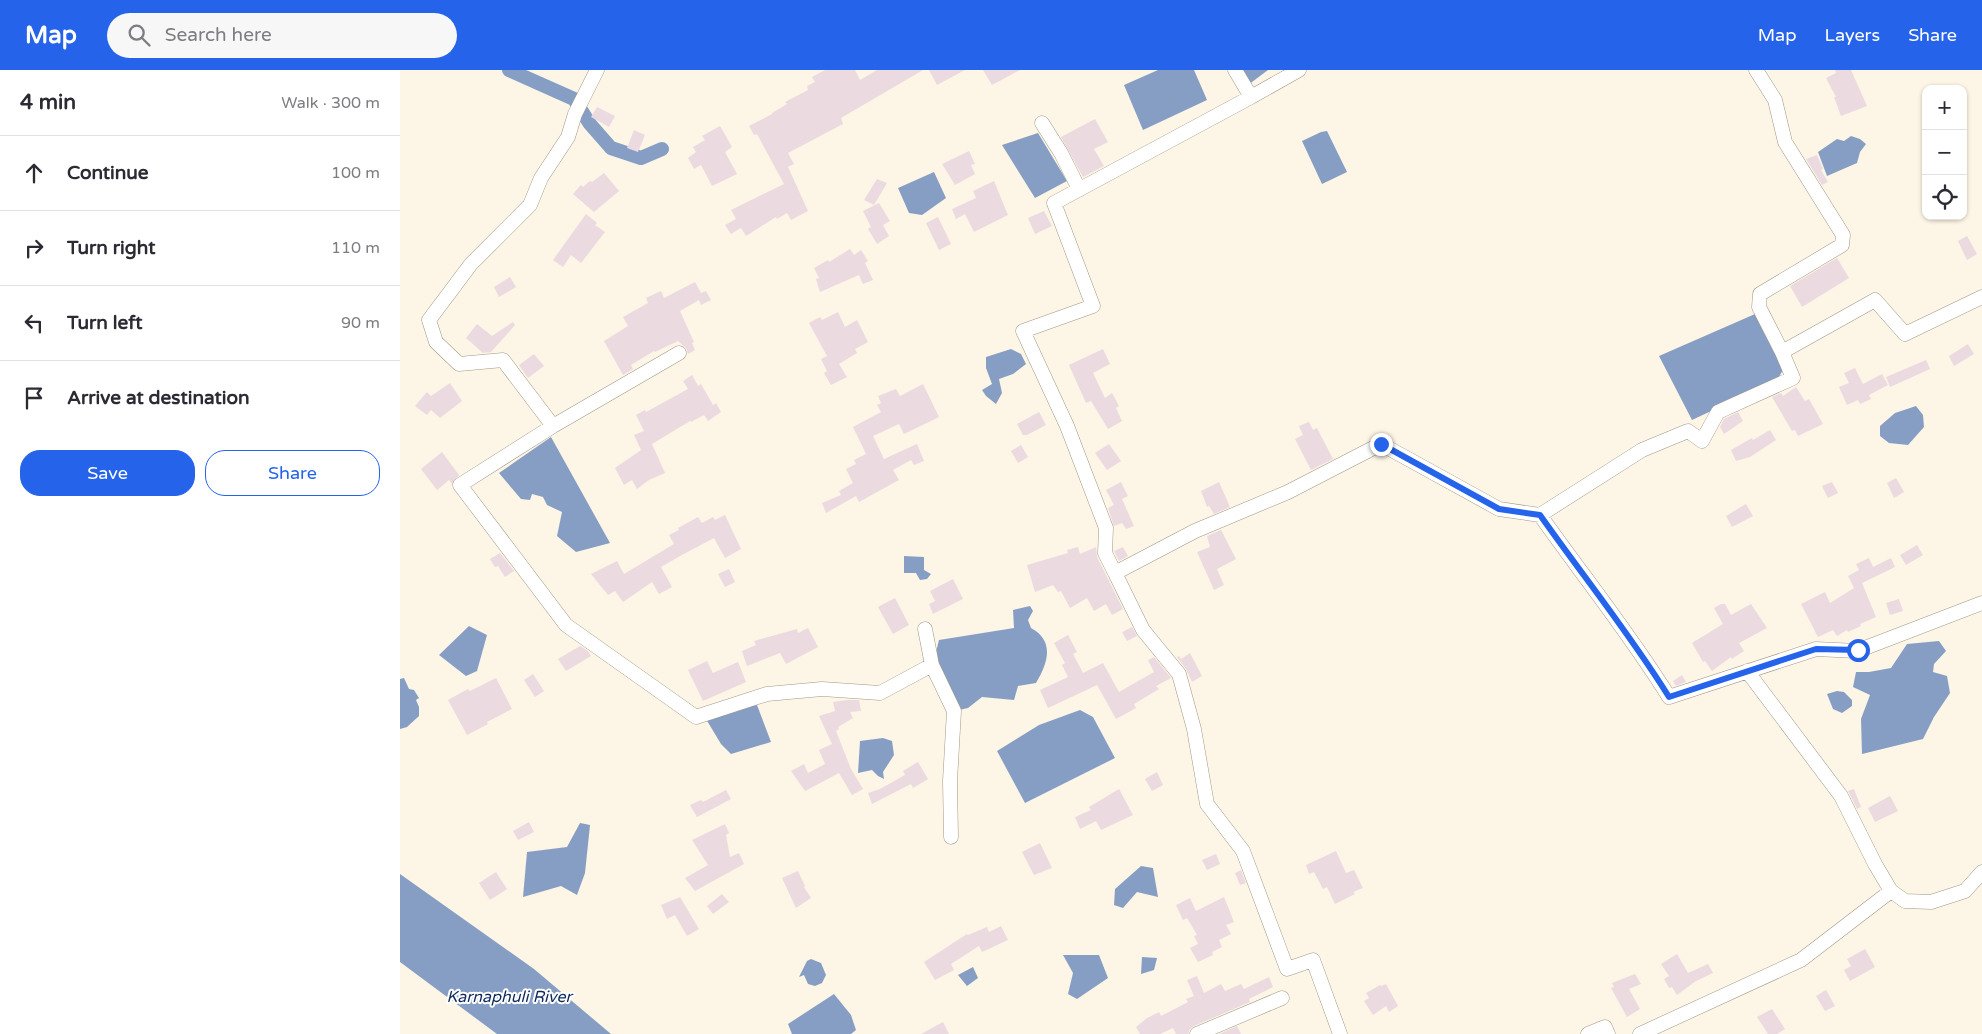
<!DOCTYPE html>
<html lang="en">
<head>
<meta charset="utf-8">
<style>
	:root { --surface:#fff; --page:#f7f7f7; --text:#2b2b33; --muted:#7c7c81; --line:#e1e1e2; --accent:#2563eb }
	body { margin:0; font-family:"Varela Round",sans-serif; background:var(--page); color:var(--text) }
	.controls { position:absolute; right:15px; top:15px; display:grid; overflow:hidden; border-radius:10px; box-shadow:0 1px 4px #0004 }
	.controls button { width:45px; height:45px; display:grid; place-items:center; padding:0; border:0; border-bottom:1px solid var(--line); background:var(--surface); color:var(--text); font:25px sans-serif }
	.stop { position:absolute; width:15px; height:15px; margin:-11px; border:4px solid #2563eb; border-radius:50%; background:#fff }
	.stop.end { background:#2563eb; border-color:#fff; box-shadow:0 1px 5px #0008 }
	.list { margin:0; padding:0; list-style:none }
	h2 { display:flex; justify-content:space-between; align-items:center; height:65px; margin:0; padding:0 20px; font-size:21px }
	h2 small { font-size:16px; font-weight:400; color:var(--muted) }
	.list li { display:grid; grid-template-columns:32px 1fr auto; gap:15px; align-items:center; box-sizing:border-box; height:75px; padding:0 20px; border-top:1px solid var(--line) }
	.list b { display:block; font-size:19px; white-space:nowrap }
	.list em { font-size:16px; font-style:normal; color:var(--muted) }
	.actions { display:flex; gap:10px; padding:15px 20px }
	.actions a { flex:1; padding:11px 0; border:1px solid var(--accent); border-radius:20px; text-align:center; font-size:18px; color:var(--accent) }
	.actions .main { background:var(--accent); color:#fff }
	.icon { flex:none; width:28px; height:28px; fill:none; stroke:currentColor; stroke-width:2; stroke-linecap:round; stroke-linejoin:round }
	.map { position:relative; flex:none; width:1582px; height:964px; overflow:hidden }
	header { display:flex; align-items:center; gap:30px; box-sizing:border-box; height:70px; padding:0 25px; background:var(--accent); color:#fff }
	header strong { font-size:24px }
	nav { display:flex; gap:28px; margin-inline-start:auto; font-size:18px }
	.search { width:350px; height:45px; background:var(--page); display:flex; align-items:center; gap:12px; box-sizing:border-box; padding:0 18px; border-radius:28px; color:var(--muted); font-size:19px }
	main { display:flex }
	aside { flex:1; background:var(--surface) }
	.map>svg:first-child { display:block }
	.water { fill:#869ec4 }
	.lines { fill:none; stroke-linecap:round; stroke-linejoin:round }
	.canal { stroke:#869ec4; stroke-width:14 }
	.building { fill:#ecdae1 }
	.minor-casing { stroke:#a0998a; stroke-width:15 }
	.minor { stroke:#fff; stroke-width:14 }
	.route { stroke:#2563eb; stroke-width:6 }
	.labels { text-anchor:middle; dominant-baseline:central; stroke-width:4; stroke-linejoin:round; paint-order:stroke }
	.water-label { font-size:16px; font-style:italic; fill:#0e2a5b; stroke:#fff }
</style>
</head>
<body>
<header>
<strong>Map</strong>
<div class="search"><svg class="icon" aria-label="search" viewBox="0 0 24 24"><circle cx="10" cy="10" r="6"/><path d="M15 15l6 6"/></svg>Search here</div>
<nav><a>Map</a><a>Layers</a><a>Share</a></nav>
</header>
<main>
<aside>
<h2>4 min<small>Walk · 300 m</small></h2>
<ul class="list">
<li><svg class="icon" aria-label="ahead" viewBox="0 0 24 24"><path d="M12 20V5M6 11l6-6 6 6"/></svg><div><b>Continue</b></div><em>100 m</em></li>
<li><svg class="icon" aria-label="right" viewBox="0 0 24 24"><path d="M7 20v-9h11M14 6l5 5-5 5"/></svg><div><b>Turn right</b></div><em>110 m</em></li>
<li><svg class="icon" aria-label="left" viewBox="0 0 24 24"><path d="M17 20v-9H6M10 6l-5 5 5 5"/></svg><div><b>Turn left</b></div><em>90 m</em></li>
<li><svg class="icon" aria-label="arrive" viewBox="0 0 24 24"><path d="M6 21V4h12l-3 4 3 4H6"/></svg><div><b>Arrive at destination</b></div></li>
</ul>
<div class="actions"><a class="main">Save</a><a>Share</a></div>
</aside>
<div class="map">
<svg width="1582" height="964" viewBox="0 0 1582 964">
	<rect width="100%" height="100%" fill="#fdf5e5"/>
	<path class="water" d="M758 0H794L807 30 743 60 724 15Z
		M839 0H868L848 15Z
		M927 61 947 102 922 114 902 71 921 62Z
		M638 63 667 111 635 128 602 75Z
		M1451 66 1460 69 1466 74 1460 82 1457 93 1427 106 1418 82 1437 69 1444 71Z
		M534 102 546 128 522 145 509 143 498 118Z
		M1355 244 1383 300 1377 310 1292 350 1259 286Z
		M611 279 621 284 626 294 613 304 599 309 602 323 596 334 586 326 582 320 592 314 586 298V287Z
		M1516 336 1523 345 1524 357 1508 375 1489 373 1480 366V356L1495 343Z
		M151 367 210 473 176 482 157 466 162 442 147 435 143 427 132 424 130 430 121 429 99 403Z
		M504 486 524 487V500L531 504 527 509 520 510 516 503H504Z
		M630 536 633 541 628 550 631 558C655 571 648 593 636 613L618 616 614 630 582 627 568 638 559 640 535 586 539 570 614 558 613 540Z
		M69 556 87 565 77 601 66 606 39 585Z
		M1539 571 1546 581 1534 594 1533 602 1547 606 1550 623 1534 647 1523 669 1462 684 1461 649 1470 625 1453 617 1456 602H1469L1491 598 1507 574Z
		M4 608 9 619 14 620 19 628 16 630 19 637V646L7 657 0 659V609Z
		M1437 621 1444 622 1452 630V636L1442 643 1433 639 1427 624Z
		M357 635 371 672 331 684 321 674 306 649 337 638Z
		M680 640 693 647 715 688 625 733 597 681 639 655Z
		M483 668 492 671 494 685 483 702 484 709 478 706 472 700 458 703 460 671Z
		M180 753 190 755 185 803 177 825 161 816 123 827 127 782 167 777Z
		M741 796 753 798 758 827 737 822 723 838 714 835 715 819Z
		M0 804 134 899 211 964H97L0 892Z
		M663 885H699L708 908 677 929 668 924 673 903Z
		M742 887 757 888 754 900 741 904Z
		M411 889 421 893 426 905 422 913 415 916 408 914 404 905 399 907 407 891Z
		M573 897 578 908 567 916 558 905Z
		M434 924 451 945 456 960 451 964H392L388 954Z"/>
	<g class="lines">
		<path class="canal" d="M109 0 174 29 190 54 211 78 241 88 262 79"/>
	</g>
	<path class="building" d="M425 0H455L460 10 477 0H523L441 48 443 54 388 83 394 94 388 97 408 141 391 150 387 143 377 149 376 147 346 166 341 158 331 164 325 155 336 149 331 140 384 114 357 64 354 65 349 56 372 44V43L387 34 385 32 408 20 407 16 415 12 412 7Z
		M529 0H565L537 15Z
		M583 0H620L592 15Z
		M1435 0H1451L1467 36 1441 46 1434 27H1436L1426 8 1436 3Z
		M197 37 215 46 209 57 191 47Z
		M695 49 708 72 694 79 704 96 683 107 661 67Z
		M320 56 332 77 325 82 337 104 312 116 301 95 294 99 288 88 296 82 293 77 305 70 302 66Z
		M234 60 245 65 238 82 227 78Z
		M569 81 575 94 571 95 575 104 555 115 542 94Z
		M1417 85 1423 99 1421 100 1428 112 1422 115 1406 89Z
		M204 103 219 121 194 142 173 124 181 115 183 117 190 111 192 112Z
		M477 109 487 113 474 135 464 130Z
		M594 111 608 145 574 162 565 144 556 149 552 139 576 128 573 121Z
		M479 133 490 151 483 155 489 166 477 174 468 159 471 157 463 141Z
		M644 141 652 156 635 164 628 148Z
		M186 144 197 153 195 155 205 162 181 193 171 185 163 197 153 190Z
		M538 147 551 174 539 180 526 153Z
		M1567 166 1577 184 1567 190 1558 171Z
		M450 179 454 185 461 180 468 191 465 193 473 210 463 214 459 205 420 222 416 209 419 208 414 198 428 190 429 192Z
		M1437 188 1449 208 1402 237 1390 216Z
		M110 207 116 217 99 227 94 217Z
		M295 212 301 223 306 221 311 230 301 235 299 230 280 241 294 272 292 273 295 280 288 284 286 278 278 271 255 282 254 281 231 295 233 299 223 305 204 271 228 256 223 247 248 233 246 228 261 221 264 228Z
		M438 242 445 257 457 250 468 272 455 279 457 283 439 294 447 307 431 315 424 303 427 301 421 289 427 286 409 253 420 247 422 250Z
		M113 252 115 255 91 282 83 283 66 268 77 254 92 266Z
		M1568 274 1574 284 1554 296 1549 286Z
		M703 279 710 294 693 303 705 328 712 323 719 336 716 338 722 351 708 359 691 331 686 333 669 295Z
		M134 284 144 296 128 308 119 295Z
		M1526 290 1530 299 1490 317 1486 307Z
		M1455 298 1463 314 1482 304 1488 315 1469 325 1471 329 1460 334 1458 330 1447 335 1439 317 1449 313 1444 303Z
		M292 305 298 316 301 314 313 335 316 333 321 342 308 351 304 345 291 352 290 351 252 374 265 403 249 410 237 419 232 410 224 415 215 398 241 380 234 365 244 361 236 345 245 340 246 342 288 319 283 311Z
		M50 313 62 331 40 348 31 340 27 345 15 336 27 322 31 326Z
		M523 314 539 347 504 364 499 354 473 366 484 389 517 374 524 391 514 395 511 390 493 400 499 410 459 432 456 426 426 443 422 433 441 425 439 421 453 413 446 399 456 394 454 390 466 384 453 357 481 342 477 335 481 333 478 326 496 319 500 326Z
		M1396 317 1405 331 1409 329 1423 354 1398 366 1395 360 1392 361 1372 327 1381 323 1383 326Z
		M639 342 646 355 627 365H623L617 354Z
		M1338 342 1343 351 1324 364 1320 357 1324 349Z
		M909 352 913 360 917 358 933 389 911 400 895 369 903 365 899 356Z
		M1370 360 1376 370 1350 387 1336 391 1331 380 1352 368 1353 370Z
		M709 374 721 391 707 400 695 383Z
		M621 375 628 387 618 393 611 381Z
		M42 382 59 405 52 414 49 410 37 420 21 399Z
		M1496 408 1504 422 1494 428 1487 413Z
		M721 412 728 426 722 429 734 456 726 459 722 453 714 456 708 438 714 435 706 420Z
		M819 412 830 437 814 444 809 436 807 437 801 421Z
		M1432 412 1438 423 1428 428 1422 416Z
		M1346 434 1353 446 1332 457 1326 446Z
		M325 445 341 479 325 488 314 468 280 486 261 497 272 517 259 524 252 512 223 532 215 521 208 525 191 504 217 491 224 504 274 474 269 465 279 460 278 458 298 447 302 453 313 447 315 450Z
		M821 460 836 489 817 499 824 515 814 520 797 482 810 477 807 466Z
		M1517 475 1523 485 1506 495 1500 485Z
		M678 477 680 484 696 477 697 487 723 539 712 545 706 534 694 541 687 528 670 538 661 521 658 522 653 515 635 522 627 495 668 483 667 480Z
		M723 477 728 486 719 491 714 481Z
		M100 483 114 501 105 507 98 496 95 497 90 489Z
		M1469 488 1473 497 1491 488 1495 497 1462 513 1476 547 1460 554 1461 556 1448 562 1447 560 1437 566 1433 560 1418 567 1401 534 1425 522 1430 533 1454 518 1448 506 1459 500 1456 494Z
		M329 499 335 512 325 517 318 504Z
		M553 509 563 529 533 544 529 534 535 531 530 521Z
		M495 528 509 555 493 564 478 537Z
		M1499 529 1503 541 1490 545 1486 533Z
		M1321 534H1325L1331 545 1351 534 1367 558 1339 573 1344 581 1332 589 1331 587 1312 601 1305 591 1303 592 1292 573 1323 554 1314 538Z
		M732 557 737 566 727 571 722 562Z
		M408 558 418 577 386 594 380 583 347 596 342 581 356 575 354 571 397 559 398 563Z
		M668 565 677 582 673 584 683 603 703 593 719 622 754 602 748 590 754 587 771 608 756 616 759 619 734 634 736 638 716 649 697 615 648 638 640 620 668 607 662 595 665 593 654 573Z
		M180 576 188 581 191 586 166 601 158 589Z
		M790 583 802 606 792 612 786 599 777 587 779 586 781 589Z
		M307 591 313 603 338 592 346 612 303 631 288 600Z
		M133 604 144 621 135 627 124 610Z
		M1282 605 1286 612 1276 616 1273 611Z
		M96 608 112 639 87 652 88 654 67 665 48 630 68 619 70 621Z
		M447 630H459L461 641 450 642 453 648 438 657 439 659 436 661 451 699 463 719 452 725 439 703 405 721 391 701 404 694 408 703 425 694 419 680 432 674 419 646 435 641 433 632Z
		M518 692 528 709 513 718 511 714 472 734 468 723 480 719 505 705 503 701Z
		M757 702 763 715 752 721 745 709Z
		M719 719 733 745 701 760 696 751 680 759 675 747 691 740 689 737Z
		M1454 719 1461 737 1457 739 1448 721Z
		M326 720 331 729 297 747 290 735 301 730 303 732Z
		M1490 726 1498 741 1475 752 1468 738Z
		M129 752 134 762 118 770 113 761Z
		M325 754 329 763 326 765 330 787 339 783 344 794 295 821 285 808 308 795 292 770Z
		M640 773 652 798 634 805 622 782Z
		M936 781 946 803 954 800 963 818 953 822 955 824 935 834 927 817 923 819 914 802 909 804 906 795Z
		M816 784 820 794 807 800 802 790Z
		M841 800 846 813 840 815 835 803Z
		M398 801 405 816 404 817 411 828 396 838 382 808Z
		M96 802 107 819 90 830 79 813Z
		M322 824 329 832 313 844 307 836Z
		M280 827 299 859 287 866 275 845 267 849 261 835Z
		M824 827 834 852 826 855 831 864 819 870 822 877 812 882 813 885 798 892 790 878 798 874 794 866 797 865 787 848 783 850 776 835 790 828 796 841Z
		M601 856 608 870 582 882 579 876 551 894 554 900 535 910 524 892 567 864 568 865 587 857 589 862Z
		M1465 879 1475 897 1450 911 1444 900 1451 896 1447 889Z
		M1277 884 1288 903 1308 894 1313 903 1296 911 1277 925 1272 917 1269 918 1264 909 1269 906 1261 894Z
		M1235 904 1241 914 1229 919 1240 939 1227 947 1211 918 1214 917 1212 913Z
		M797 906 804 923 821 914 825 921 841 914 844 919 869 907 873 917 849 929 850 932 794 956 790 959 788 964H776L773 958 760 964H740L736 957 747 948 759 942 761 946 788 932 786 929 794 926 787 910Z
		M986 914 998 936 989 942 986 936 973 945 964 931 969 928 966 923 980 915 981 916Z
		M1426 920 1435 936 1425 941 1416 926Z
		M1372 939 1385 959 1377 964H1368L1357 947Z
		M543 952 549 964H521Z
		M837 956 841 964H819Z"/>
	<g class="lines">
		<defs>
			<path id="minor" d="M197 0 175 44 168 67 141 108 130 135 71 194 29 250 36 272 59 294 103 290 153 356 279 283 153 356 60 415 166 555 296 647 367 624 422 619 480 623 532 595 525 559
				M835 0 851 27 654 133 693 236 623 261 667 356 706 458 705 483 715 503 795 461 888 422 981 374 1099 439 1140 445
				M1356 0 1375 30 1385 72 1443 165 1442 175 1360 224 1359 237 1382 282
				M851 27 899 0
				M642 53 661 83 679 119
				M1582 227 1505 264 1475 230 1382 282 1393 308 1318 342 1302 371 1288 361 1242 380 1140 445C1183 506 1230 564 1269 627L1416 579 1457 581 1582 533
				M715 503 743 560 779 604 794 659 807 734 843 781 887 899 913 890 940 964
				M532 595 554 641 550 711 551 767
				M1347 601 1441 726 1475 794 1491 821 1505 831 1531 832 1565 821 1582 802
				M797 964 882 928
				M1188 964 1205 957 1208 964
				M1240 964 1401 890 1491 821"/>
		</defs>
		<use href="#minor" class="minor-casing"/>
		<use href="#minor" class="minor"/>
	</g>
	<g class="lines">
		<path class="route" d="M981 374 1099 439 1140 445C1183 506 1230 564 1269 627L1416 579 1458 580"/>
	</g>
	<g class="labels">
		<g class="water-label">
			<text x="109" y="927">Karnaphuli River</text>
		</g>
	</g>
</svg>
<div class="controls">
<button>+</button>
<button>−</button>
<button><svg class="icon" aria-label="locate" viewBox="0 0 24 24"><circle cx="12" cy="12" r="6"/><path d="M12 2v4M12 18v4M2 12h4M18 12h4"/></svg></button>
</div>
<div class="stop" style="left:1458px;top:580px"></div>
<div class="stop end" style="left:981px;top:374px"></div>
</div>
</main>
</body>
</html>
